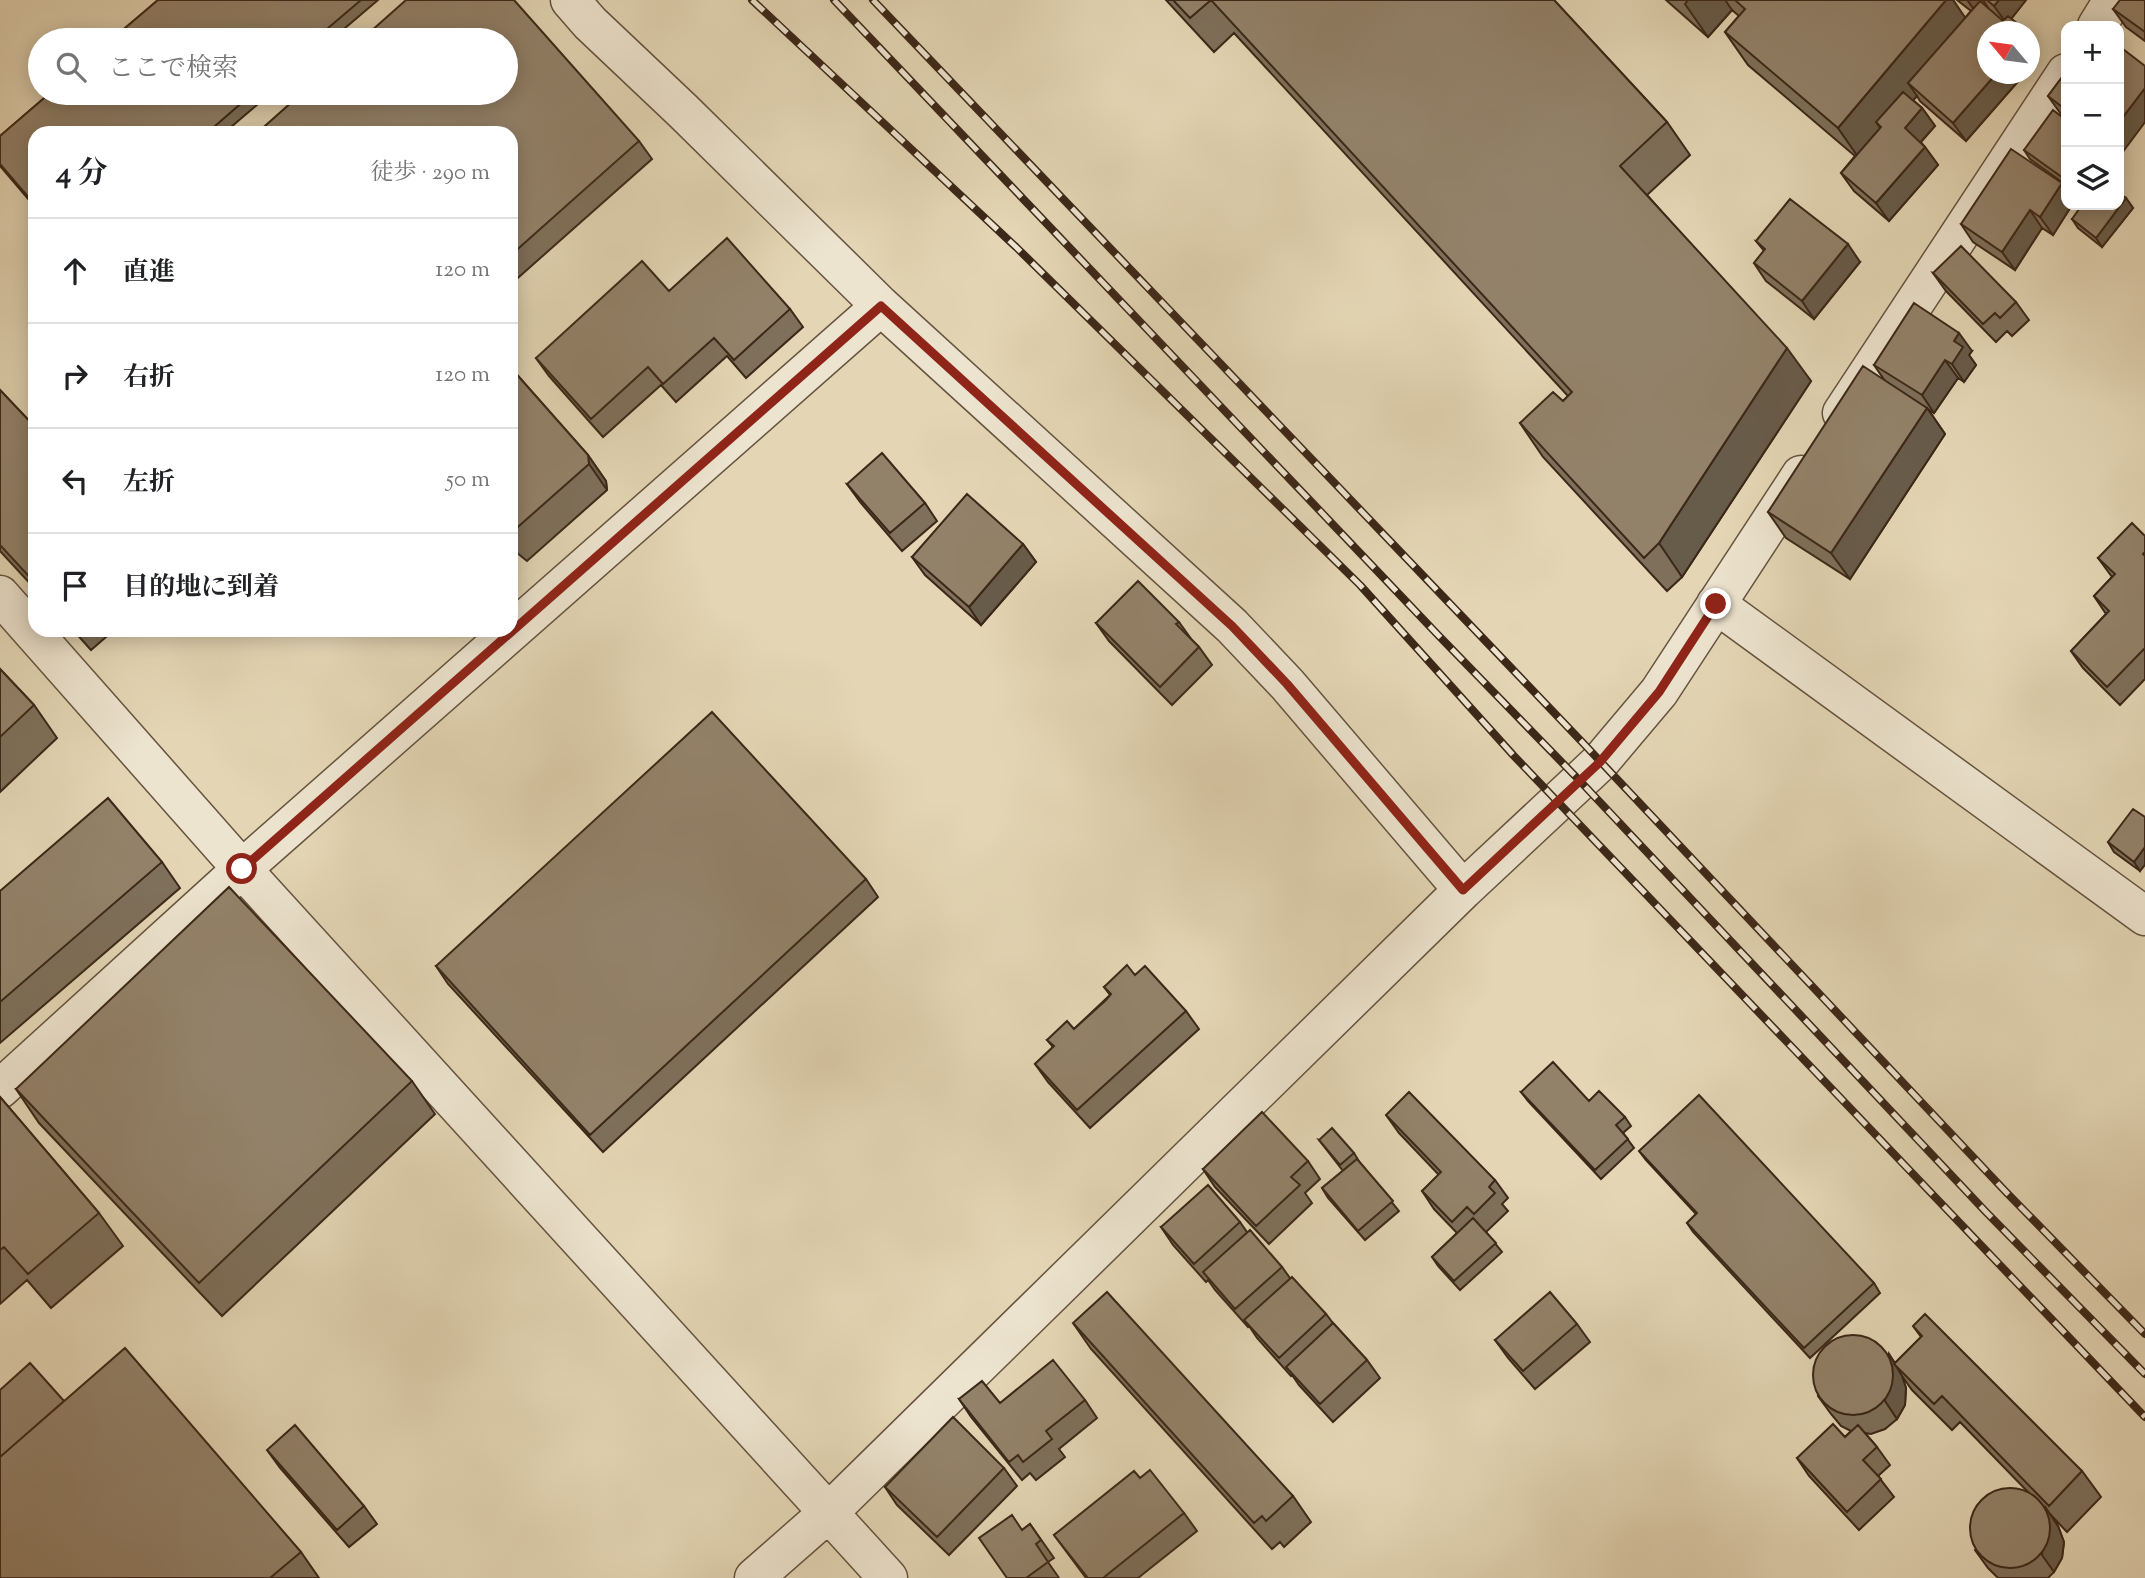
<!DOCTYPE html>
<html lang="ja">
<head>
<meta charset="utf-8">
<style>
	:root { --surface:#fff; --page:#f2f2f2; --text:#202124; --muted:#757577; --line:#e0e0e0 }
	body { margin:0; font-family:"Sorts Mill Goudy","Noto Serif JP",serif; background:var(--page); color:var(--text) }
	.controls { position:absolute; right:21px; top:21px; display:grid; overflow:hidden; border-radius:14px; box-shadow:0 4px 18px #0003 }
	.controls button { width:63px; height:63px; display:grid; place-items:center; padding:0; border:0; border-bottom:2px solid var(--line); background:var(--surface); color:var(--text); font:35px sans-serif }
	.compass { position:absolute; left:1977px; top:21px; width:63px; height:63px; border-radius:50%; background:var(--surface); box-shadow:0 4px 18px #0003; rotate:299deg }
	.stop { position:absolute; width:21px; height:21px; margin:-16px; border:5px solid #8f2418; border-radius:50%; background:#fff }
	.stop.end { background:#8f2418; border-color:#fff; box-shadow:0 2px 7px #0008 }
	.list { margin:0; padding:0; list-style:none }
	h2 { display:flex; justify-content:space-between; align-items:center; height:91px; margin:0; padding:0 28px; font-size:30px }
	h2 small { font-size:23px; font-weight:400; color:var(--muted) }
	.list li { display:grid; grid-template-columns:46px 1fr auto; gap:21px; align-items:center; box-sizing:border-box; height:105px; padding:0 28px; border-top:2px solid var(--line) }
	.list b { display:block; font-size:26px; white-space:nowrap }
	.list em { font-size:23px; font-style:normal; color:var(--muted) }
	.icon { flex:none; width:38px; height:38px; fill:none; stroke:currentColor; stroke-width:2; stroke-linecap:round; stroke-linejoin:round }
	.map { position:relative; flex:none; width:2145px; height:1578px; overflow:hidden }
	.search { position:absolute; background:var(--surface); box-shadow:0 4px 18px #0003; left:28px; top:28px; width:490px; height:77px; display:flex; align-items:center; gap:18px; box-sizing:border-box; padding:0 24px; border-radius:38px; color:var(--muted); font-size:26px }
	.panel { position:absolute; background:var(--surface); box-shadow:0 4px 18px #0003; left:28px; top:126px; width:490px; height:511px; border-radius:21px }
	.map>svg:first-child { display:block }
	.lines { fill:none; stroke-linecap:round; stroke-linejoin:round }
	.minor-casing { stroke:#66533f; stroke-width:41 }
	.minor { stroke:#ede4cf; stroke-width:38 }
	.rail-casing { stroke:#3c2718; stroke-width:8 }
	.rail { stroke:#ede4cf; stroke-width:5; stroke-dasharray:16; stroke-linecap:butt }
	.wall { fill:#7e705b; stroke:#3c2718; stroke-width:2 }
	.shaded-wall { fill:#675b4a; stroke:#3c2718; stroke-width:2 }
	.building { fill:#93826a; stroke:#3c2718; stroke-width:2 }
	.route { stroke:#8f2418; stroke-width:9 }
</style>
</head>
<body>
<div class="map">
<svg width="2145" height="1578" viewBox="0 0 2145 1578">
	<rect width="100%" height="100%" fill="#e4d6b5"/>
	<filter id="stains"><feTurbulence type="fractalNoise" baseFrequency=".00286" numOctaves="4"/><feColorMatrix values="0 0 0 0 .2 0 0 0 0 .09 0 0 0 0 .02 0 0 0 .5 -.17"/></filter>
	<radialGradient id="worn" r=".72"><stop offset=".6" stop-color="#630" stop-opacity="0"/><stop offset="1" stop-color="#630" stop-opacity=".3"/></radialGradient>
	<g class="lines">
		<defs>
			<path id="minor" d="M570 0 590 23 683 111 881 306 1232 626 1287 684 1463 890
				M2097 26 2113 0
				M1842 413 2066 73
				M0 595 242 869 888 1578
				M1716 604 2145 916
				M0 1089 242 869 881 306
				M754 1578 828 1513 1463 890 1600 762 1659 692 1801 475"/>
		</defs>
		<use href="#minor" class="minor-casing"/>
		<use href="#minor" class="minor"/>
		<defs>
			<path id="rail" d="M752 0 1016 247 1360 585 1514 756 2145 1417
				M834 0 1439 636 1580 781 1986 1212 2145 1374
				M873 0 1583 743 2006 1192 2145 1334"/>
		</defs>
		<use href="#rail" class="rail-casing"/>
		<use href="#rail" class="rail"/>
	</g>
	<path class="wall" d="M158 0H378L331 40H111Z
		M1166 0H1554L1667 122 1690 155 1647 195 1811 381 1682 577 1667 591 1543 457 1520 423 1563 401 1568 396 1234 33 1214 52Z
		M1666 0H1953L1965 18 1971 11 1957 0H2026L2011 19 2025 32H1987V74H2017L2021 78 1966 141 1920 101 1917 96 1913 100 1922 108 1935 126 1921 142 1925 147 1938 165 1889 221 1854 191 1841 173 1855 156 1748 65 1725 32 1739 16 1732 10 1708 37Z
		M2145 0V41L2126 27 2113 9Z
		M2066 72V118L2061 114 2048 96Z
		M50 93H271L224 133H35V207L0 166V136Z
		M2066 120V185L2030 159 2024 150Z
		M511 133 639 141 652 159 511 284Z
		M2126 198 2133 208 2102 247 2078 228 2072 219Z
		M2066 205H2072L2053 235 2042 228 2015 270 1973 242 1961 224Z
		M1756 241 1860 262 1814 319 1766 281 1754 263 1764 251Z
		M1933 273 2016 302 2029 320 2012 336 2007 331 1996 342 1946 291Z
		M669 291 790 309 803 327 746 378 727 356 676 402 661 385 603 437 549 376 536 358Z
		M1972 351 1969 355 1976 365 1964 382 1958 378 1934 413 1928 409 1945 434 1850 579 1786 538 1768 512 1885 381 1874 365Z
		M511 368 588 455 606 481 607 490 527 561 511 548Z
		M0 390 35 427V589L0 551Z
		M847 484 925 503 937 521 902 551 860 502Z
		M2145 536V679L2120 705 2083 668 2071 651 2106 614 2094 596 2112 577 2098 558Z
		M1023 544 1036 562 981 625 925 575 912 557Z
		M1179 622 1192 640 1199 647 1212 665 1172 705 1109 641 1096 623Z
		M73 630H114L91 650Z
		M0 669 34 705 57 738 0 792Z
		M2145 817 2140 871 2114 852 2108 842Z
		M162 862 180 888 0 1043V891Z
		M866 879 878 897 603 1152 448 984 436 966Z
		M1135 975 1186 1011 1199 1029 1090 1128 1048 1082 1035 1064 1053 1047 1047 1040 1074 1029 1110 995 1104 987Z
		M412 1081 435 1114 222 1316 39 1123 16 1089Z
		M1521 1092 1589 1101 1625 1117 1631 1126 1623 1133 1634 1148 1601 1179 1528 1101Z
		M0 1097 99 1213 123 1246 51 1308 27 1280 0 1304Z
		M1386 1115 1495 1180 1508 1198 1502 1204 1508 1211 1486 1232 1502 1252 1460 1290 1438 1266 1432 1257 1457 1233 1434 1209 1422 1191 1439 1175 1399 1133Z
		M1319 1140 1354 1153 1360 1163 1399 1211 1365 1240 1328 1198 1322 1188 1343 1171Z
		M1639 1151 1874 1283 1880 1293 1810 1358 1693 1232 1687 1223 1696 1214 1646 1160Z
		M1308 1161 1320 1179 1305 1193 1312 1203 1269 1244 1215 1187 1203 1169Z
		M1240 1222 1247 1232 1282 1267 1290 1278 1326 1314 1333 1323 1367 1360 1380 1378 1333 1422 1299 1385 1292 1375 1291 1376 1257 1338 1249 1326 1248 1327 1215 1290 1208 1280 1206 1282 1173 1245 1161 1227Z
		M1073 1323 1293 1496 1311 1522 1284 1547 1280 1542 1272 1549 1091 1349Z
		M1577 1324 1590 1342 1535 1389 1508 1358 1495 1340Z
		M1913 1326 2082 1471 2101 1497 2067 1532 2050 1514 2058 1526 2064 1542 2062 1558 2054 1572 2048 1578H1998L1988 1568 1975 1550 2029 1493 1960 1422 1952 1430 1912 1390 1902 1376 1906 1388 1905 1405 1897 1419 1885 1429 1871 1434 1865 1433 1877 1447 1890 1465 1878 1476 1894 1497 1859 1530 1809 1476 1797 1458 1845 1437 1851 1431 1841 1426 1831 1414 1818 1396 1889 1354 1895 1363 1921 1337Z
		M959 1399 1000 1403 1085 1400 1097 1418 1059 1449 1065 1457 1036 1480 1030 1473 1022 1480 971 1417Z
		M64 1401 301 1552 319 1578H0Z
		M267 1450 364 1506 377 1524 349 1547 280 1468Z
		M1004 1468 1017 1486 949 1555 897 1505 885 1487Z
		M1140 1478 1184 1513 1197 1531 1138 1578H1086L1054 1535Z
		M1030 1524 1054 1558 1048 1562 1059 1578H1007L1022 1530Z"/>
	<path class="shaded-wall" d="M1688 0H1725L1732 10 1708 37 1685 4Z
		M1946 0H1953L1973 29 1908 83 1917 96 1885 133 1876 122 1884 134 1861 161 1838 128Z
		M1969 0H1983L1989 9 1981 19 1968 1Z
		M1999 0H2026L2007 24 1994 6Z
		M2029 38 2035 46 2029 53Z
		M1996 74H2017L2021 78 1966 141 1953 123Z
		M2145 88V122L2119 157V122Z
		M1922 108 1935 126 1917 146 1905 128Z
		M1925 147 1938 165 1889 221 1876 203Z
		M2062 183 2066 189V205H2072L2053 235 2040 217Z
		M2126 198 2133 208 2102 247 2096 238Z
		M2030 210 2042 228 2015 270 2002 252Z
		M1848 244 1860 262 1814 319 1802 301Z
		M1959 333 1972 351 1969 355 1976 365 1964 382 1952 364 1954 341Z
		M1787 348 1811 381 1682 577 1659 543Z
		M1945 360 1958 378 1934 413 1922 395Z
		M1927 408 1945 434 1850 579 1831 553Z
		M588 455 606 481 607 490 589 464Z
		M1023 544 1036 562 981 625 969 607Z
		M2145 847V865L2140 871 2134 862Z
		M1889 1354 1902 1376 1906 1388 1905 1405 1897 1419 1885 1401Z
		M2046 1508 2058 1526 2064 1542 2062 1558 2054 1572 2042 1555Z"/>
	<path class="building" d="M158 0H361L314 40H111Z
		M406 0H514L639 141 511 255V133H257L302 93H506V40H361Z
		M1173 0H1211L1190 18Z
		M1211 0H1554L1667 122 1620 166 1787 348 1659 543 1644 558 1520 423 1553 392 1563 401 1572 392Z
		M1735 0H1946L1838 128 1725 32 1745 9Z
		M1987 0H1999L1994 6Z
		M2120 0H2145V32L2113 9Z
		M1980 1 2003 21 2008 16 2023 28 2020 32H1987V74H1996L1953 123 1908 83Z
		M2119 46 2145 66V88L2119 122Z
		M2066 72V110L2048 96Z
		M1903 92 1922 108 1905 128 1925 147 1876 203 1841 173 1881 127 1876 122Z
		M50 93H253L207 133H35V205L0 164V136Z
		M2053 110 2066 120V180L2024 150Z
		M2011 149 2062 183 2040 217 2030 210 2002 252 1961 224Z
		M2119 193 2126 198 2096 238 2072 219 2082 205H2119Z
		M1790 199 1848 244 1802 301 1754 263 1765 249 1756 241Z
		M727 238 790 309 734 360 714 338 663 384 648 367 591 419 536 358 642 261 669 291Z
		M1961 246 2016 302 2000 318 1995 313 1983 324 1933 273Z
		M1914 303 1959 333 1954 341 1963 347 1952 364 1945 360 1922 395 1874 365Z
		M35 319V331L29 324Z
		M1863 366 1927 408 1831 553 1768 512Z
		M511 368 588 455 589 464 511 533Z
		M0 390 35 427V583L0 545Z
		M882 453 925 503 890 533 847 484Z
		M967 494 1023 544 969 607 912 557Z
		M2132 523 2145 536V552L2143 554 2145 556V648L2107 687 2071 651 2109 611 2094 596 2115 574 2098 558Z
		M1138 581 1179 622 1176 624 1199 647 1160 687 1096 623Z
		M0 669 34 705 0 737Z
		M712 712 866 879 590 1135 436 966Z
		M108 798 162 862 0 1002V891Z
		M2133 809 2145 817V847L2134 862 2108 842Z
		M229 887 412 1081 199 1283 16 1089Z
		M1127 965 1135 975 1145 966 1186 1011 1077 1110 1035 1064 1054 1046 1047 1040 1067 1021 1074 1029 1106 1000 1111 994 1104 987Z
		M1553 1062 1589 1101 1599 1091 1625 1117 1616 1125 1628 1139 1595 1170 1521 1092Z
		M1409 1092 1495 1180 1489 1187 1495 1193 1474 1214 1467 1207 1452 1222 1422 1191 1441 1172 1386 1115Z
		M1699 1095 1874 1283 1804 1348 1687 1223 1697 1213 1639 1151Z
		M0 1097 99 1213 28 1274 4 1247 0 1250Z
		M1262 1112 1308 1161 1291 1177 1300 1185 1256 1226 1203 1169Z
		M1332 1128 1354 1153 1340 1165 1319 1140Z
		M1357 1159 1393 1201 1358 1231 1322 1188Z
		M1208 1185 1240 1222 1194 1264 1161 1227Z
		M1473 1218 1496 1243 1454 1281 1432 1257Z
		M1250 1230 1282 1267 1235 1309 1203 1272Z
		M1292 1277 1326 1314 1279 1358 1244 1320Z
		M1107 1292 1293 1496 1266 1521 1262 1516 1254 1523 1073 1323Z
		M1550 1292 1577 1324 1523 1371 1495 1340Z
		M1925 1314 2082 1471 2049 1506 1942 1396 1934 1404 1894 1364 1922 1336 1913 1326Z
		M1333 1323 1367 1360 1320 1404 1286 1367Z
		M1813 1375a40 40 0 1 1 80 0a40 40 0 1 1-80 0Z
		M125 1348 301 1552 270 1578H0V1457Z
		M1053 1360 1085 1400 1046 1431 1052 1439 1023 1462 1018 1455 1009 1462 959 1399 982 1381 1000 1403Z
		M30 1363 64 1401 0 1457V1390Z
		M953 1417 1004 1468 937 1537 885 1487Z
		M1833 1424 1845 1437 1858 1425 1877 1447 1863 1460 1881 1479 1847 1512 1797 1458Z
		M295 1425 364 1506 337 1530 267 1450Z
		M1150 1470 1184 1513 1103 1578H1088L1054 1535 1134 1471 1140 1478Z
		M1970 1528a40 40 0 1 1 80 0a40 40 0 1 1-80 0Z
		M1012 1515 1022 1530 1030 1524 1041 1540 1036 1544 1048 1562 1026 1578H1007L979 1538Z"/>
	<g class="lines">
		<path class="route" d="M242 869 881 306 1232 626 1287 684 1463 890 1600 762 1659 692 1716 604"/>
	</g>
	<rect width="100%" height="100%" filter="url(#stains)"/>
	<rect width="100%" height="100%" fill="url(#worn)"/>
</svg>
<div class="controls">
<button>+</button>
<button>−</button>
<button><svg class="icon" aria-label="layers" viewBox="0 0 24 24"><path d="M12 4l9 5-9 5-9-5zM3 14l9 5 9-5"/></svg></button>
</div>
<svg class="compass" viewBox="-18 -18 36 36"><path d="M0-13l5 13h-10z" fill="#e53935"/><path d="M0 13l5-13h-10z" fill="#757577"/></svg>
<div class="stop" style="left:242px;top:869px"></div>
<div class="stop end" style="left:1716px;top:604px"></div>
<div class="search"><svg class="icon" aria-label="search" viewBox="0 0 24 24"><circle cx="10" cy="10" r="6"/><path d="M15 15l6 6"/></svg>ここで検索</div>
<section class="panel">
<h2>4 分<small>徒歩 · 290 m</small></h2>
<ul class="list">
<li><svg class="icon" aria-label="ahead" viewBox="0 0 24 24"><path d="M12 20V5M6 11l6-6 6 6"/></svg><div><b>直進</b></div><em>120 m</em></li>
<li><svg class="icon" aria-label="right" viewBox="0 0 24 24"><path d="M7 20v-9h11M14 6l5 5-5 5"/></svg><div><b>右折</b></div><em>120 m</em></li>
<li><svg class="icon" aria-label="left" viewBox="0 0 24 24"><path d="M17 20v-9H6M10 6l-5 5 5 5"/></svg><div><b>左折</b></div><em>50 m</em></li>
<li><svg class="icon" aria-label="arrive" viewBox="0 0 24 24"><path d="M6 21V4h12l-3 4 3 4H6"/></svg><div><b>目的地に到着</b></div></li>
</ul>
</section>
</div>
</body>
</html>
